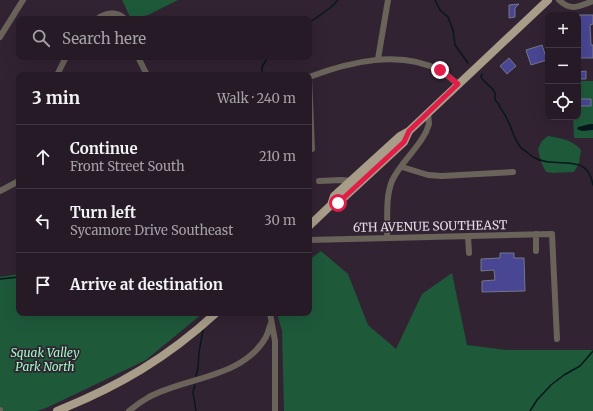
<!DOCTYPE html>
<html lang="en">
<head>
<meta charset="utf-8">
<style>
	:root { --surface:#261a26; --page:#322732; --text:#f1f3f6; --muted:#a4a1a7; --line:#423843 }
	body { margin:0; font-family:Merriweather,serif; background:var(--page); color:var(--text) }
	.controls { position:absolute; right:12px; top:12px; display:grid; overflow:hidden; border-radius:8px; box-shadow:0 4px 16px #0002 }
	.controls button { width:36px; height:36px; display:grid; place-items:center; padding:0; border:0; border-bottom:1px solid var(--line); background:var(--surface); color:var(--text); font:20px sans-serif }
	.stop { position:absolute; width:12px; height:12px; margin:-9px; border:3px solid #e11d48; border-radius:50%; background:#fff }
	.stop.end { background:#e11d48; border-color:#fff; box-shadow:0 1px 4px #0008 }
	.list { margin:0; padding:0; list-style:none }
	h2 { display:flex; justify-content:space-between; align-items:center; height:52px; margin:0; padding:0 16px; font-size:17px }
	h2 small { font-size:13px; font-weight:400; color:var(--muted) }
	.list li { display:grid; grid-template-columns:26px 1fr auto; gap:12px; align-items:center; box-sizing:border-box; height:64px; padding:0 16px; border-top:1px solid var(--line) }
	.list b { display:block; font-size:15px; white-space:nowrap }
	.list p { margin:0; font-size:13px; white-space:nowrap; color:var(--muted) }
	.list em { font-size:13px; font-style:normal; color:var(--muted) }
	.icon { flex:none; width:22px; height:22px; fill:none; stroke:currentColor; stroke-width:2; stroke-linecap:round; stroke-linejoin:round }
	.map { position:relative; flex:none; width:593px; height:411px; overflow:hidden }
	.search { position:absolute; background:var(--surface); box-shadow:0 4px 16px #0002; left:16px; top:16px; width:296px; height:44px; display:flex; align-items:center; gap:10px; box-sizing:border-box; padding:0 14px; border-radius:8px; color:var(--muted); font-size:15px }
	.panel { position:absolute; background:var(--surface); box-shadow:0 4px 16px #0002; left:16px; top:72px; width:296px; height:244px; border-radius:8px }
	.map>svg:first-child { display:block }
	.green { fill:#1e593a }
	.water { fill:#06181b }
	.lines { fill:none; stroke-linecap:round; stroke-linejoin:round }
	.stream { stroke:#06181b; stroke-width:1.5 }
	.building { fill:#494693; stroke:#74768d }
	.minor { stroke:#69635a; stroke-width:6 }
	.major { stroke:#a89d89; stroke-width:8 }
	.route { stroke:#e11d48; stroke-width:5 }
	.labels { text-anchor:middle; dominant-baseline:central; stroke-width:3.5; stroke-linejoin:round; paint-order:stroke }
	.street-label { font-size:12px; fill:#e5dbe5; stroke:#322333 }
	.park-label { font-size:12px; font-style:italic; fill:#9bfdc3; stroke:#322333 }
</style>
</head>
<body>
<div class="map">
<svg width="593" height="411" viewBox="0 0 593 411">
	<rect width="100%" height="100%" fill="#322333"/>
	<path class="green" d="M122 0H178L148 15 131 19Z
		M578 81H593V138H574L573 117H578Z
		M548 136C560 138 573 140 581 150L579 163 574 172 553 173 546 172 541 162 538 149 542 141Z
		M321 251 348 274 368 325 396 349 422 294 452 273 467 345 506 350H593V411H284L282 331 277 313H309V260Z
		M19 274V313H203L146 360 88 388 46 408 37 411H0V277Z"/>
	<path class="water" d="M590 124H593V130L582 131 577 129 578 127Z"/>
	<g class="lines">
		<path class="stream" d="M435 0 440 10 448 17 453 30 455 45 468 63
			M309 23 330 8 338 0
			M482 74 481 77C484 83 493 87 495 93 495 95 495 98 495 100 499 103 499 105 501 109 503 112 505 114 506 117 512 127 513 138 521 148 523 150 526 151 528 153 531 155 530 155 533 157 556 171 587 150 593 185
			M262 75V67L268 57
			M0 279 19 277
			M196 376 198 368 199 352 203 330
			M195 385 193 392 196 411
			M530 411 537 400 551 385 564 375 580 366 593 351"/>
	</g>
	<path class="building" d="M519 4 515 8V17L509 18V5Z
		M579 15H593V24L590 25 591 45H593V58H578V33H580Z
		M542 45 547 60 531 65 526 50Z
		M509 58 516 66 507 74 500 66Z
		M586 71V79H579L578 72Z
		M578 99H591V106H578Z
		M500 253H514V258H524L525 291 482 292V281L495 280 494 270 481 271V259L500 258Z"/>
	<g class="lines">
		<path class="minor" d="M559 0C571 12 579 6 593 1
			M97 19C106 12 116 11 125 19
			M0 37 23 0
			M138 57 147 75
			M378 59 388 0
			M57 75 66 57
			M309 77C349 62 400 49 441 71 447 74 452 80 458 84
			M309 77 312 149
			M402 167 428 175 442 176 513 172
			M319 181 342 180 351 181
			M0 191 19 181
			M536 234V251
			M468 236 469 253
			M387 238C388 220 385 198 392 181 400 163 417 150 426 132L429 124 428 113
			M309 240 552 234 557 339
			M270 313 275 341V411
			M0 410V411
			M129 411C135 406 142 401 149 397 186 377 243 378 266 337 268 333 269 328 271 323"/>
		<path class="major" d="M331 205 334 196 400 136 409 131 548 0
			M309 226 331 205 338 203 404 142 409 131
			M57 411C119 386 167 358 216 313"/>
	</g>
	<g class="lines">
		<path class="route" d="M338 203 404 142 409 131 458 84 440 70"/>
	</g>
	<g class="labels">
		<g class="street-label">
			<text transform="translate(430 226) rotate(-1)">6TH AVENUE SOUTHEAST</text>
		</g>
		<g class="park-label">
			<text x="45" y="352">Squak Valley<tspan x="45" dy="14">Park North</tspan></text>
		</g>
	</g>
</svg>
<div class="controls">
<button>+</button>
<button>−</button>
<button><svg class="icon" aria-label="locate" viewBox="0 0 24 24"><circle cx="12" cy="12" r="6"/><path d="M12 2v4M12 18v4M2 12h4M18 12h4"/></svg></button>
</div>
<div class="stop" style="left:338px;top:203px"></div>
<div class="stop end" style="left:440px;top:70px"></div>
<div class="search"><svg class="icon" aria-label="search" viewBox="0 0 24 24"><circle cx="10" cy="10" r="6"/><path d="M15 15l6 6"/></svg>Search here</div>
<section class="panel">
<h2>3 min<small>Walk · 240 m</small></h2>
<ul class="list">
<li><svg class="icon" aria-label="ahead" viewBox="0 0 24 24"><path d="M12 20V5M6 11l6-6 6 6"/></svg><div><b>Continue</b><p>Front Street South</p></div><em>210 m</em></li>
<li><svg class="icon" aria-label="left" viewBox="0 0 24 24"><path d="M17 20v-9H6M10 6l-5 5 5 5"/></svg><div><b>Turn left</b><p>Sycamore Drive Southeast</p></div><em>30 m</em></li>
<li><svg class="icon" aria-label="arrive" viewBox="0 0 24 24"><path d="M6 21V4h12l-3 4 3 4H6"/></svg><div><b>Arrive at destination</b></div></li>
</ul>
</section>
</div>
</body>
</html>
